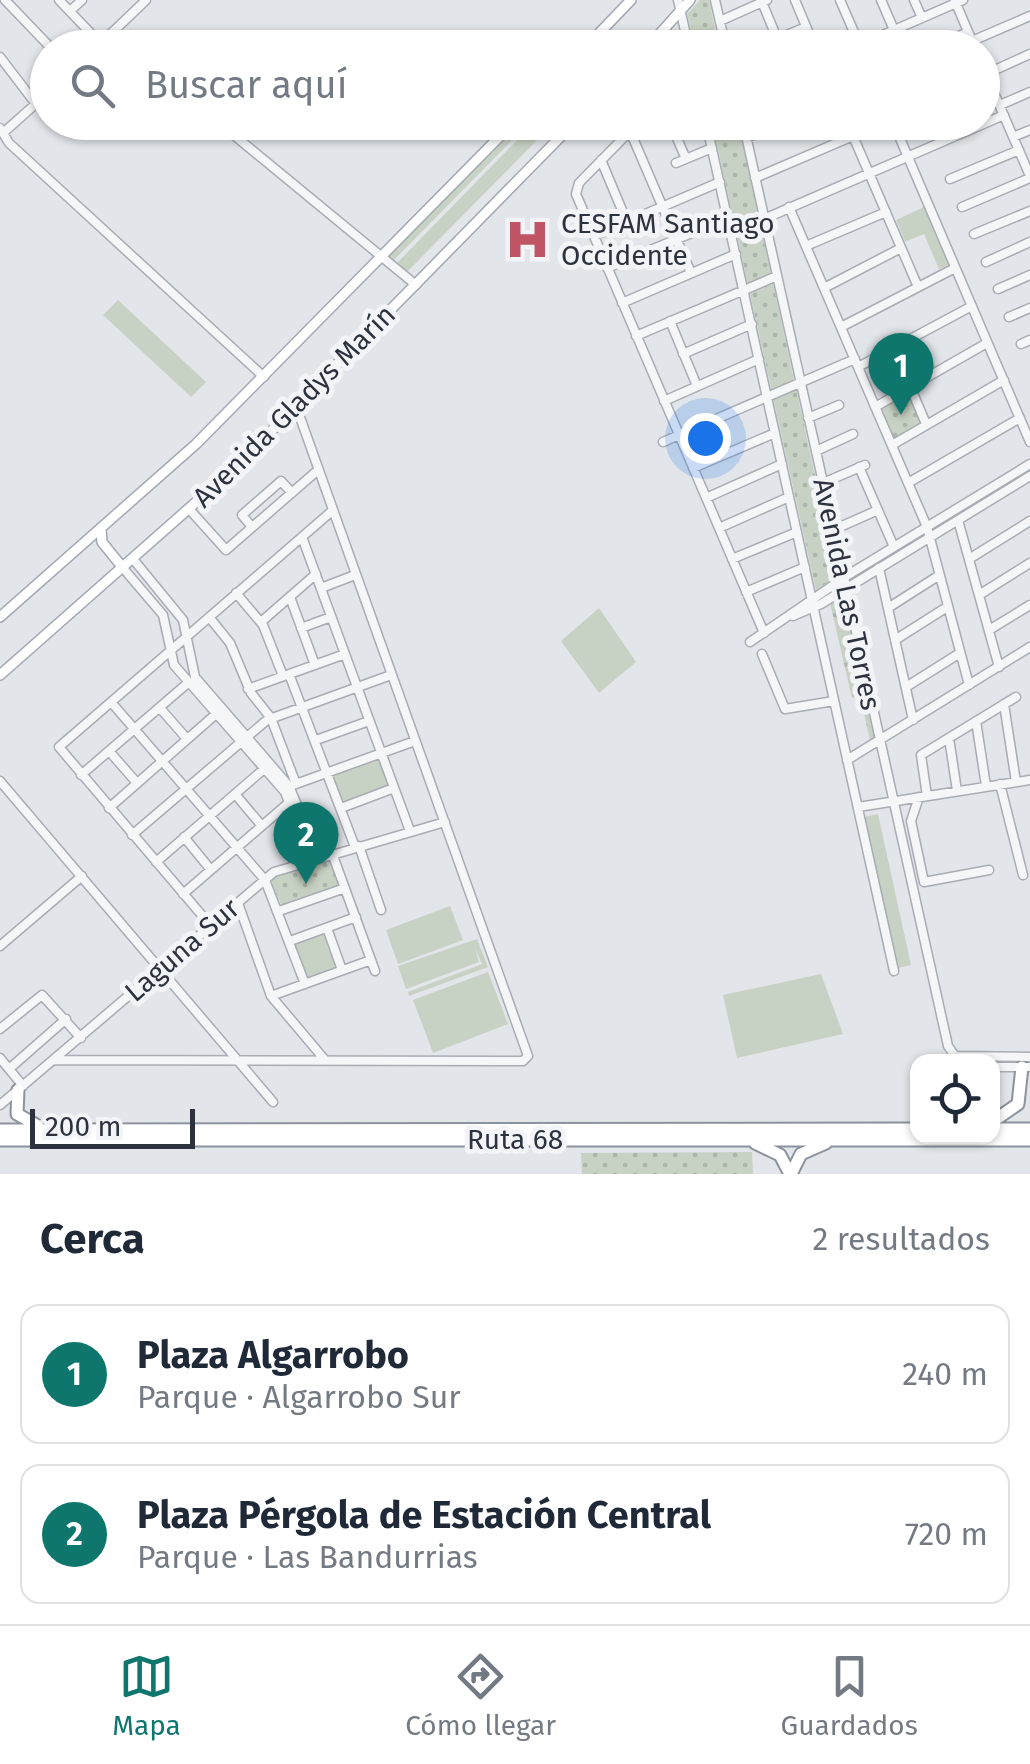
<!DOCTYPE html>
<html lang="es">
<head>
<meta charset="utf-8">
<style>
	:root { --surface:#fff; --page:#f2f2f3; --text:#1f2937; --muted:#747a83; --line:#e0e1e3; --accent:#0f766e }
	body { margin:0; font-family:"Fira Sans",sans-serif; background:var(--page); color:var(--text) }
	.controls { position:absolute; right:30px; bottom:30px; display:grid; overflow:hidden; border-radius:20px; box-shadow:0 2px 8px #0004 }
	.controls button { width:90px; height:90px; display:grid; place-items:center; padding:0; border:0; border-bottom:2px solid var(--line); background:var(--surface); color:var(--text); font:50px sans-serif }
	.scale { position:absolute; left:30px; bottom:25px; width:165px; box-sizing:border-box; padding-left:10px; border:5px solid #2c333f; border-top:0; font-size:28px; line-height:35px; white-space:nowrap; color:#2c333f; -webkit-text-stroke:8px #f2f4f7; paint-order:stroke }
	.you { position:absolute; left:705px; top:438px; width:35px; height:35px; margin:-25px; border:8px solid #fff; border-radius:50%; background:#1a73e8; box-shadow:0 0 0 15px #1a73e833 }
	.badge { display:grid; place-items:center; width:65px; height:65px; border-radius:50%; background:var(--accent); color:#fff; font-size:32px; font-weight:700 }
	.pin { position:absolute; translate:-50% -82px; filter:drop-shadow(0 2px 5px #0008) }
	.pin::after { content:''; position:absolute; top:52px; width:35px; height:30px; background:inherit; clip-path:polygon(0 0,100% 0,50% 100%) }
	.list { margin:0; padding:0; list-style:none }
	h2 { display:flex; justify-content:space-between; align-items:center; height:130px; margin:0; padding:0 40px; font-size:42px }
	h2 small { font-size:32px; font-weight:400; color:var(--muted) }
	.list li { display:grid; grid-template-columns:65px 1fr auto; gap:30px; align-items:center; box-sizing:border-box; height:140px; margin:0 20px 20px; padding:0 20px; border:2px solid var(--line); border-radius:20px }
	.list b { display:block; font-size:38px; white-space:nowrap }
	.list p { margin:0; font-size:32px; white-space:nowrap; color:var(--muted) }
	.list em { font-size:32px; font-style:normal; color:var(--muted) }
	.icon { flex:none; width:55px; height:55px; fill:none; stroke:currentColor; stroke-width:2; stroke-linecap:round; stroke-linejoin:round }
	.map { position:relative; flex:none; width:1030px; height:1174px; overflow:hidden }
	.search { position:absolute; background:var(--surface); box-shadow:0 2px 8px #0004; left:30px; right:30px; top:30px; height:110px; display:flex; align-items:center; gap:25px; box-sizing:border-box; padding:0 35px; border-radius:55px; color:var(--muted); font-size:38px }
	.sheet { height:450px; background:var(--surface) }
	nav { display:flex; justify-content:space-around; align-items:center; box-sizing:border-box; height:140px; border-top:2px solid var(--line); background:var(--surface); font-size:28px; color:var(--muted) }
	nav a { display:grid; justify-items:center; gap:5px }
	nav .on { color:var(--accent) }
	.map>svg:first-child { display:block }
	.grass { fill:#c8d2c4 }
	.park { fill:url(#park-dots) }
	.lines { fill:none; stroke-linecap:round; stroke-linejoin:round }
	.minor-casing { stroke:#a8acb3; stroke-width:11 }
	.major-casing { stroke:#a3a9b3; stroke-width:12 }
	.highway-casing { stroke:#8b939e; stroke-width:15 }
	.minor { stroke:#f5f6f8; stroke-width:8 }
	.major { stroke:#fff; stroke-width:9 }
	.highway { stroke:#fff; stroke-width:11 }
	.labels { text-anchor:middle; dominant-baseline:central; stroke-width:10; stroke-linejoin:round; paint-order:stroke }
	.poi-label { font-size:28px; fill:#2c333f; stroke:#f2f4f7; text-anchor:start }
	.street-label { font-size:28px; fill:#2c333f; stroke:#f2f4f7 }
</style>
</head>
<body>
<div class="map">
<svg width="1030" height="1174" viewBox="0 0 1030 1174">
	<defs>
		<pattern id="park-dots" width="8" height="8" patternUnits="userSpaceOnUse" patternTransform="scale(2.5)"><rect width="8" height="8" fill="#c8d2c4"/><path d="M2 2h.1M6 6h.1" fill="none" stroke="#acb5a9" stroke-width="1.8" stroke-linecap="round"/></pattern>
	</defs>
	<rect width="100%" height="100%" fill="#e2e5e9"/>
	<path class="grass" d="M519 123H529L391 263 386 258Z
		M534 123H554L405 274 395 265Z
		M926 206 951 264 939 269 924 234 905 242 896 220Z
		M118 300 206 382 191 397 103 315Z
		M599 608 636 662 599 693 561 641Z
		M379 756 390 785 343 803 332 773Z
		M878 814 911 965 898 968 864 817Z
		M450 906 463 940 398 964 386 930Z
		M324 930 338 968 307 979 294 941Z
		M477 939 488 967 409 996 408 992 482 964 475 948 479 962 406 989 398 966Z
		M488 972 508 1024 433 1053 413 1000Z
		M821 974 843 1034 737 1058 723 995Z"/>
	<path class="park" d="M700 0H709L719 47H695L687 14Z
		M712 123H738L837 576 816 590Z
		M910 390 923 422 894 440 879 407Z
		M844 595 876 738 870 740 860 696 852 698 830 603Z
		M332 859 341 887 282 906 270 881 278 874Z
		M752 1152 753 1174H582L581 1153Z"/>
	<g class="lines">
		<defs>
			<path id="minor" d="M5 0 51 48
				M59 0 100 43
				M678 0 689 48
				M715 0 726 48
				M795 0 815 48
				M840 0 860 46
				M881 0 894 30
				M914 0 922 18
				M955 1 975 48
				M762 2 781 48
				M70 11 82 0
				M720 21 767 0
				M111 33 128 48
				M777 39 806 27
				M972 41 1030 16
				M96 48 146 0
				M853 48 963 0
				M932 48 968 32
				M0 57 36 104
				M982 65 1030 176
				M986 74 1030 54
				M1000 105 1030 92
				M218 122 416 285
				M621 122 630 131 691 273
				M639 122 579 183 576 194 764 633
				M670 122 686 159
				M706 122 894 971
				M743 122 948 1046 959 1062
				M847 122 918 287
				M893 122 1030 442
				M0 128 9 143 264 377
				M3 133 48 93
				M1013 137 1030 130
				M746 138 783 122
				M601 160 627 222
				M676 163 712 148
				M755 178 853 136
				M950 179 1019 150
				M789 207 927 527 969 685
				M962 207 1030 178
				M764 219 1004 115
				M974 234 1030 211
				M594 236 720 182
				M806 246 886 212
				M986 262 1030 242
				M607 268 728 218
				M824 288 901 248
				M998 289 1030 275
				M622 303 736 254
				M1009 317 1030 308
				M670 321 697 386
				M841 327 955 268
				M636 336 777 276
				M1021 344 1030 340
				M683 354 752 324
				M858 367 972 306
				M910 386 926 424
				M664 401 759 359
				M875 407 987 343
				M808 418 839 405
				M663 442 855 359
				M892 445 1004 380
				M816 451 853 434
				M859 467 894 547
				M693 468 775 433
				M823 483 865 465
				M908 483 1020 418
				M706 498 782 464
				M190 510 226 550 318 470
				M958 520 999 667
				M252 527 242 515 281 481 292 493
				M719 528 789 497
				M833 530 878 510
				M302 537 410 831
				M133 559 183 620 195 677 289 786 319 857
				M732 559 797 532
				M969 559 1030 521
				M123 568 163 615 174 665 285 792 311 859
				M879 568 913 720
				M321 588 355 575
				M746 592 805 567
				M236 593 263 625 283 676
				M979 595 1030 563
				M290 597 315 665
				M888 608 938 576
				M793 616 821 604 1030 476
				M209 617 230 643 251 693 271 718 296 784
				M261 622 316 574
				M301 628 331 617
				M989 630 1030 605
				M895 640 947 607
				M750 642 848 575 1030 464
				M762 654 785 709 834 701
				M289 674 355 847
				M906 687 960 653
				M248 689 345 654
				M111 702 265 880 305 984
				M1004 704 1016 782
				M160 708 187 739
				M976 721 986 786
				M949 738 957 791
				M316 740 369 721
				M109 751 137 783
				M847 760 1030 647
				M81 775 189 682
				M0 781 273 1102
				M1000 784 1023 875
				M293 785 415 741
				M235 794 262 826
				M927 796 921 755 1016 697
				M919 797 911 821 924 882 989 870
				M858 807 1030 780
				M109 808 216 714
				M341 808 394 788
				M132 835 267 720 391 675
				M184 837 211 870
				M359 846 381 910
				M332 853 375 971
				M156 862 264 769
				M183 894 292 800
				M238 903 271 996 325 1060
				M279 911 345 888
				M211 926 59 747 332 511
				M327 928 342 970
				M290 941 356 917
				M0 946 82 876
				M271 996 371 960
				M0 1029 42 995 81 1038
				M954 1056 1030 1057
				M0 1058 23 1086
				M54 1060 523 1061 528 1056 296 406
				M992 1067H1030
				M9 1069 66 1019
				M0 1105 274 872 445 822"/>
			<path id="major" d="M585 48 631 0
				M647 48 690 0
				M101 529 102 542 123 568
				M0 617 196 444 514 122
				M0 675 237 466 575 122"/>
			<path id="highway" d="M18 1090 17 1114 38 1126
				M992 1122 1018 1104 1022 1067
				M992 1129H1030
				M0 1130 918 1129
				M0 1140H1030
				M755 1143 780 1155 790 1174
				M791 1174 801 1154 826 1143"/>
		</defs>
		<use href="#minor" class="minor-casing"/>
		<use href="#major" class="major-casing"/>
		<use href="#highway" class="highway-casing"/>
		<use href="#minor" class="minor"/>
		<use href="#major" class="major"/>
		<use href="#highway" class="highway"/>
	</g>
	<defs>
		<symbol id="hospital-bare" viewBox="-9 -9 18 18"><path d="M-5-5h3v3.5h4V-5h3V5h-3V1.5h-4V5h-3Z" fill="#c05665" stroke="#f2f4f7" stroke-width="2.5" paint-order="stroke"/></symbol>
	</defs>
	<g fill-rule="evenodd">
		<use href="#hospital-bare" x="496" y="208" width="63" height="63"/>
	</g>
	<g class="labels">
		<g class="poi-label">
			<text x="561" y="223">CESFAM Santiago<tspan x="561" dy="32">Occidente</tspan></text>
		</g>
		<g class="street-label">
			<text transform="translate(294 406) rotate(-45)">Avenida Gladys Marín</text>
			<text transform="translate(847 594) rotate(78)">Avenida Las Torres</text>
			<text transform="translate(182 950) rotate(-41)">Laguna Sur</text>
			<text x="515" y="1139">Ruta 68</text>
		</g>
	</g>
</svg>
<div class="controls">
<button><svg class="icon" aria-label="locate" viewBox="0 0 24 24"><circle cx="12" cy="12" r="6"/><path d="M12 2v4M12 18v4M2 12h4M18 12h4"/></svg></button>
</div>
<div class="scale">200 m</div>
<div class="you"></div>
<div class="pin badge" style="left:901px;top:415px">1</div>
<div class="pin badge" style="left:306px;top:884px">2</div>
<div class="search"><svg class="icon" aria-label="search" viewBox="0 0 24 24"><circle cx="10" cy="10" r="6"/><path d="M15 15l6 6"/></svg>Buscar aquí</div>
</div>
<section class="sheet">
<h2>Cerca<small>2 resultados</small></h2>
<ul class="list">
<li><span class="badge">1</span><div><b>Plaza Algarrobo</b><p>Parque · Algarrobo Sur</p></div><em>240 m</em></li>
<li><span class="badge">2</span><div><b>Plaza Pérgola de Estación Central</b><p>Parque · Las Bandurrias</p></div><em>720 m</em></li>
</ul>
</section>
<nav>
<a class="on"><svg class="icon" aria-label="map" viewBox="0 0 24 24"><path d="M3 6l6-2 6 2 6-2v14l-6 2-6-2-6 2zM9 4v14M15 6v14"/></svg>Mapa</a>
<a><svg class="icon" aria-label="directions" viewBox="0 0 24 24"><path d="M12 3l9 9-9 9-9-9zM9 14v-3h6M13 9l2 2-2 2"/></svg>Cómo llegar</a>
<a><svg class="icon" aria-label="saved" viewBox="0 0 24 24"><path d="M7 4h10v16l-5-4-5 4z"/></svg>Guardados</a>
</nav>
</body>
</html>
